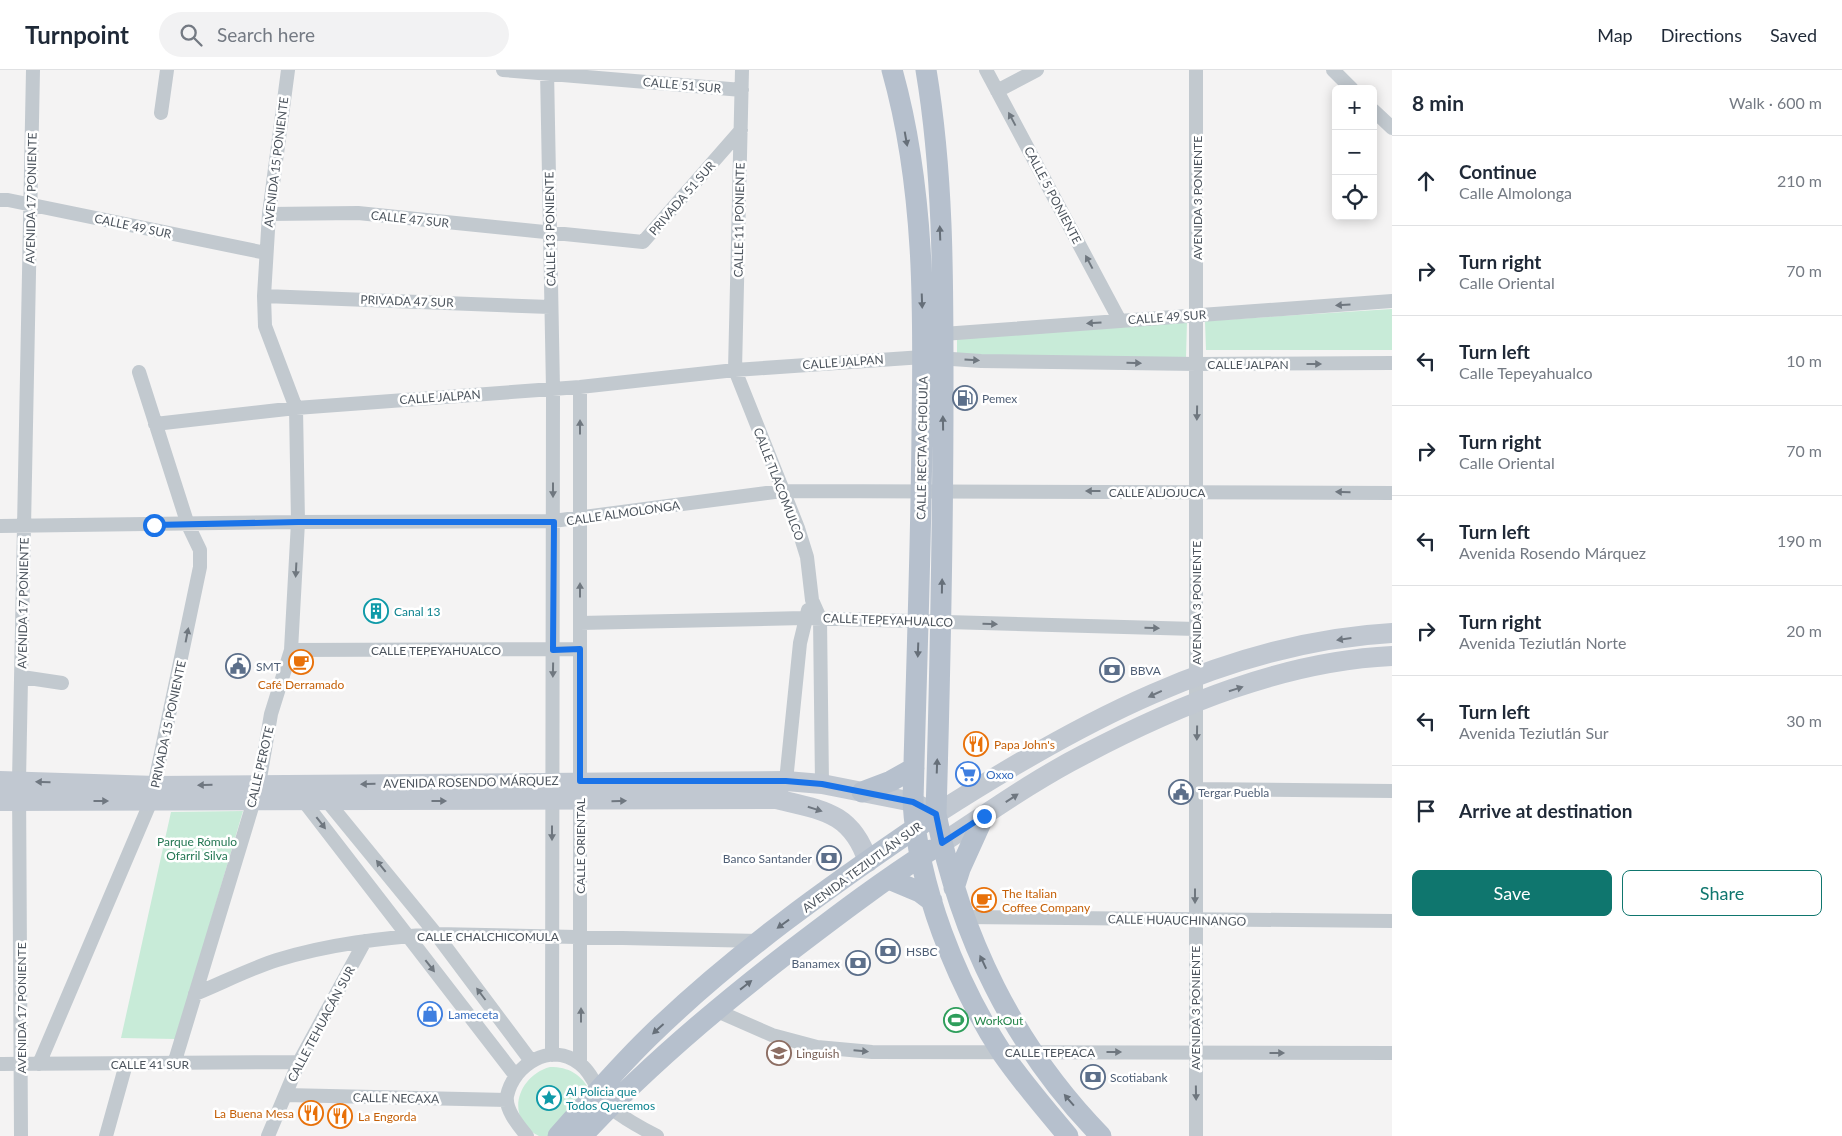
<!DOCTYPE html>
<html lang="en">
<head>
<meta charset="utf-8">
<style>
	:root { --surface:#fff; --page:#f2f2f3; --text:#1f2937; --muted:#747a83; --line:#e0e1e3; --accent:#0f766e }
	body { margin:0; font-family:Lato,sans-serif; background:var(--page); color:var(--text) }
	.controls { position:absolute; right:15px; top:15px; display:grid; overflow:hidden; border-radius:8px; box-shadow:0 2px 12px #0003 }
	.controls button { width:45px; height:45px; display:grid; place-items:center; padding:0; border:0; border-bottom:1px solid var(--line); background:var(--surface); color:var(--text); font:25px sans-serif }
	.stop { position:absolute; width:15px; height:15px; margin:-11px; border:4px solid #1a73e8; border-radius:50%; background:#fff }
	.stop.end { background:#1a73e8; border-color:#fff; box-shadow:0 1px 5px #0008 }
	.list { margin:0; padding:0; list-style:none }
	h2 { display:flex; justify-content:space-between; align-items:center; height:65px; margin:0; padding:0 20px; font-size:21px }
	h2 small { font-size:16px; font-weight:400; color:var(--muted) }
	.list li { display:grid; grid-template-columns:32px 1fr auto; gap:15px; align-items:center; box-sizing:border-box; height:90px; padding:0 20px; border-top:1px solid var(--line) }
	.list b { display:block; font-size:19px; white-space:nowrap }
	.list p { margin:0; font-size:16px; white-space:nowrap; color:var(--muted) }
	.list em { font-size:16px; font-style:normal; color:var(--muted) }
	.actions { display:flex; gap:10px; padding:15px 20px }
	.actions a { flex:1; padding:11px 0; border:1px solid var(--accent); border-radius:8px; text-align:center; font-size:18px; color:var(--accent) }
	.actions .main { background:var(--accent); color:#fff }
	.icon { flex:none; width:28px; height:28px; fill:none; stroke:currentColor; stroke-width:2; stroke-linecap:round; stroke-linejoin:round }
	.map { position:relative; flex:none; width:1392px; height:1066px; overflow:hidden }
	header { display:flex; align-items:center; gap:30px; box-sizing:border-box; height:70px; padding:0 25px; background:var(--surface); border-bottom:1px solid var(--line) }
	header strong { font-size:24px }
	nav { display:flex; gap:28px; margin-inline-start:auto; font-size:18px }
	.search { width:350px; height:45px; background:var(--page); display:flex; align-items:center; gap:12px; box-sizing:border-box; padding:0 18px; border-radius:28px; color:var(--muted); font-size:19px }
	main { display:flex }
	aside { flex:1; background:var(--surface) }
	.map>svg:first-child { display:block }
	.green { fill:#c8ebd8 }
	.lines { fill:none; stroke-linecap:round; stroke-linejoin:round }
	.street { stroke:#c2c9cf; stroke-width:14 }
	.secondary { stroke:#c1c8d1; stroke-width:20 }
	.primary { stroke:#b6c0cd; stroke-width:21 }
	.oneway { fill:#6f777f }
	.oneway2 { fill:#666f79 }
	.oneway3 { fill:#6f7780 }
	.route { stroke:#1a73e8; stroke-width:6 }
	.labels { text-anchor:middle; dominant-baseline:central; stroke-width:5; stroke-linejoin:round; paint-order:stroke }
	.street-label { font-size:12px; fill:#4c545d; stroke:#fff }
	.service-label { font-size:12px; fill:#4e5e75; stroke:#fff; text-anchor:start }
	.culture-label { font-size:12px; fill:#0d838f; stroke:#fff; text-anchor:start }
	.food-label { font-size:12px; fill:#c56008; stroke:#fff; text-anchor:start }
	.shop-label { font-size:12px; fill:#366cbe; stroke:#fff; text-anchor:start }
	.park-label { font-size:12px; fill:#247753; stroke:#fff }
	.leisure-label { font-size:12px; fill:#27864d; stroke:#fff; text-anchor:start }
	.education-label { font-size:12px; fill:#785e54; stroke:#fff; text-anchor:start }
</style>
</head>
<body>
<header>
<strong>Turnpoint</strong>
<div class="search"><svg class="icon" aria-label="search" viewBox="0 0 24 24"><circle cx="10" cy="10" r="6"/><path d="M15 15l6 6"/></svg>Search here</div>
<nav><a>Map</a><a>Directions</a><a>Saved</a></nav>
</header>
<main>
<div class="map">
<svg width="1392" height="1066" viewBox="0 0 1392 1066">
	<rect width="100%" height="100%" fill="#f4f3f3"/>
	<path class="green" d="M1392 239V280H1206L1205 251Z
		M1187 251 1186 288 957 285V268Z
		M243 741 176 969 121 968 171 742Z
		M550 997C569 997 581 1004 590 1021L551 1066H539C504 1049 517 1006 550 997Z"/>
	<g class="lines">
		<path class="street" d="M503 0 742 20
			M547 0 553 319 552 985
			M742 0 735 300 798 458 807 487 812 530 820 548 822 714
			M986 0 1120 251
			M1196 0V1066
			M1333 0 1352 19
			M997 21 1037 0
			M1373 40 1392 58
			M161 43 167 0
			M0 130H8L266 183
			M269 144 358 143 643 172 741 60
			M264 226 550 237
			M943 264 1392 231
			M580 317V994
			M155 354 296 338 580 317 735 300 923 287 981 291 1197 294 1392 293
			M0 456 298 452 553 451 782 421 1392 423
			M580 553 804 548 1196 559
			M291 580 580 579
			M22 607 62 613
			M782 718 786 711 800 573 808 540
			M1196 719 1392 721
			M299 725 515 1005
			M323 726 436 864 531 991
			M963 847 1392 851
			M195 924C222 913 249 899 277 890 329 874 382 868 436 864L760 871
			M715 940 772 965 817 977 872 982 1392 983
			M0 994 299 992
			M39 994 151 731 200 497V480L188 455 139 302
			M174 994 259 714 271 644 291 580 298 452 296 338 265 256 264 226 269 144 288 0
			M285 1025 507 1030
			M21 1066 19 711 33 0
			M106 1066 126 994
			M268 1066 299 992 365 871
			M527 1066C519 1056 505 1040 507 1026 514 994 551 971 580 994 594 1004 599 1027 611 1038 625 1049 641 1058 657 1066"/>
		<path class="secondary" d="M0 711 156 716 786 711 822 714 913 732 936 744C1073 656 1225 572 1392 563
			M0 731 776 729C822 740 852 742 868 792
			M942 773C988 743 1034 710 1083 685 1178 635 1284 591 1392 586"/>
		<path class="primary" d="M892 0C925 117 924 240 922 361 921 484 916 608 913 732 918 817 956 912 1002 983 1022 1012 1045 1039 1068 1066
			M926 0C944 107 943 216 943 324 943 464 940 604 936 744 960 866 1014 977 1101 1066
			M862 722 891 711 914 698
			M889 809 920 822 932 831
			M954 818 960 799 984 746
			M558 1066C588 1032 618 997 650 966 733 885 830 816 926 751
			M582 1066C645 998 715 939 789 882 835 847 882 811 931 780"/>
	</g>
	<defs><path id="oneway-solid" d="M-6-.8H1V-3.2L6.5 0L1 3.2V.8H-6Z" transform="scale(1.25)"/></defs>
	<g class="oneway">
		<use href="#oneway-solid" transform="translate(1012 49) rotate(-118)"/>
		<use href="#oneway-solid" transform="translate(1089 192) rotate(-118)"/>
		<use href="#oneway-solid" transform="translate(1343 235) rotate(176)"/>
		<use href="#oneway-solid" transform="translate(1094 253) rotate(176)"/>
		<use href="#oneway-solid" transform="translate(972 290) rotate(4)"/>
		<use href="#oneway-solid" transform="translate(1134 293) rotate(1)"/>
		<use href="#oneway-solid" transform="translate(1314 294)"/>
		<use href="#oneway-solid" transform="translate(1197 343) rotate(91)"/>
		<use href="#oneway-solid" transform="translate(580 357) rotate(-90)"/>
		<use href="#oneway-solid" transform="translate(553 420) rotate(90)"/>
		<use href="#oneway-solid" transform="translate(1093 421) rotate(-180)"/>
		<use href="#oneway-solid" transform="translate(1343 422) rotate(-179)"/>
		<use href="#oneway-solid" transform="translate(296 500) rotate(93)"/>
		<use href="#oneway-solid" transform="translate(580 520) rotate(-90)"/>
		<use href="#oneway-solid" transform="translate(990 554) rotate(2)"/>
		<use href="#oneway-solid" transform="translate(1152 558) rotate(1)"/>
		<use href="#oneway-solid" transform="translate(187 565) rotate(-79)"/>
		<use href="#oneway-solid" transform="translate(553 600) rotate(91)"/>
		<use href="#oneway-solid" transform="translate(1197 663) rotate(91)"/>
		<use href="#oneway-solid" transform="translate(321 753) rotate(52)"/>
		<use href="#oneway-solid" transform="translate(552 763) rotate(90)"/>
		<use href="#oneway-solid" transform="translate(381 796) rotate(-129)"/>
		<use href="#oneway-solid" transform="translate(1195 826) rotate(90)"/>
		<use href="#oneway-solid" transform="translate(430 896) rotate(52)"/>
		<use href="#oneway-solid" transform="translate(481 924) rotate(-127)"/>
		<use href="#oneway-solid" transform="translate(581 945) rotate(-90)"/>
		<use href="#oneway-solid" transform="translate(861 981) rotate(5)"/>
		<use href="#oneway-solid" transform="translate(1114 982)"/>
		<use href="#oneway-solid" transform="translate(1277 983)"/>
		<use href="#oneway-solid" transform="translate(1196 1023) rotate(89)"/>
	</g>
	<g class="oneway2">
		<use href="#oneway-solid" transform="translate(906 69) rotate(80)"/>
		<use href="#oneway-solid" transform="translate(940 163) rotate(-92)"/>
		<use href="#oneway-solid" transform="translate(922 231) rotate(88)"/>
		<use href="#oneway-solid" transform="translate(943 353) rotate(-91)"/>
		<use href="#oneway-solid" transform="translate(942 516) rotate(-89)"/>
		<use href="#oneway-solid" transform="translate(918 580) rotate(92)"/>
		<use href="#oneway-solid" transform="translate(937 696) rotate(-88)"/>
		<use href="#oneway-solid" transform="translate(783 854) rotate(144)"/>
		<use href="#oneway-solid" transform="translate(983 892) rotate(-115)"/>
		<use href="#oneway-solid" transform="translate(746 915) rotate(-38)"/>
		<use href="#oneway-solid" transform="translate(658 959) rotate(138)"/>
		<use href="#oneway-solid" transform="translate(1069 1030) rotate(-131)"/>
	</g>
	<g class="oneway3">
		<use href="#oneway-solid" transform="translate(1344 569) rotate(172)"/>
		<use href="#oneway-solid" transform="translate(1236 619) rotate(-18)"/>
		<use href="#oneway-solid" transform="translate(1155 624) rotate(155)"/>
		<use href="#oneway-solid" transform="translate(43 712) rotate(-178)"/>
		<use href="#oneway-solid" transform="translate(368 714) rotate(179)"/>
		<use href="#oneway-solid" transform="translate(205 715) rotate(179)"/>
		<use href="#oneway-solid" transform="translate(1012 728) rotate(-33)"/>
		<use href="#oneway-solid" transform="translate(101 731)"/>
		<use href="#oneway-solid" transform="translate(439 731)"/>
		<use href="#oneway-solid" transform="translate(619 731) rotate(-1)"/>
		<use href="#oneway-solid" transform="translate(815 739) rotate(17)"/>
	</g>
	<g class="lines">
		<path class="route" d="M154 455 298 452H554L553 580 580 579V711H786L822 714 913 732 936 744 942 773 984 746"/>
	</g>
	<defs>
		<symbol id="fuel-ring" viewBox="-11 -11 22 22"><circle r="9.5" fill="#fff" stroke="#5c6f8a" stroke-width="1.5"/><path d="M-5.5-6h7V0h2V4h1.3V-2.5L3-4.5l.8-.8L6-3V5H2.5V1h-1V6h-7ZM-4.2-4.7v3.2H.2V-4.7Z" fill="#5c6f8a"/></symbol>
		<symbol id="building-ring" viewBox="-11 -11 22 22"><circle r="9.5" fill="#fff" stroke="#0f9aa8" stroke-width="1.5"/><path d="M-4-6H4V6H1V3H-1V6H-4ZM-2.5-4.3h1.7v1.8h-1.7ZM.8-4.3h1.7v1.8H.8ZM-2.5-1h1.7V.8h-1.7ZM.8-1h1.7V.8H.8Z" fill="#0f9aa8"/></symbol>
		<symbol id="cafe-ring" viewBox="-11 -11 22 22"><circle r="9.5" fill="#fff" stroke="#e8710a" stroke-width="1.5"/><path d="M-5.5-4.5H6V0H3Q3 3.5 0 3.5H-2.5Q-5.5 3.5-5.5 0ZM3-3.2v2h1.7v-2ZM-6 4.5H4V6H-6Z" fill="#e8710a"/></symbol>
		<symbol id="civic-ring" viewBox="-11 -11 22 22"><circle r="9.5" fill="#fff" stroke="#5c6f8a" stroke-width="1.5"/><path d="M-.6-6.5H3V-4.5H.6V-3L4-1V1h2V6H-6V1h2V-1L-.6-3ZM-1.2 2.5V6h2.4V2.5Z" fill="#5c6f8a"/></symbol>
		<symbol id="bank-ring" viewBox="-11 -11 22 22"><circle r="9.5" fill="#fff" stroke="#5c6f8a" stroke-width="1.5"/><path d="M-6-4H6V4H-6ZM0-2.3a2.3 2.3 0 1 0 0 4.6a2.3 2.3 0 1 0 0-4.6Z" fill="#5c6f8a"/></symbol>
		<symbol id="restaurant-ring" viewBox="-11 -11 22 22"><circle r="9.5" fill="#fff" stroke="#e8710a" stroke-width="1.5"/><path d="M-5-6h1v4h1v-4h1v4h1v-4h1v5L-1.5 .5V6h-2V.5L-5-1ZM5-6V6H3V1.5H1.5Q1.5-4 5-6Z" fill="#e8710a"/></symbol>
		<symbol id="supermarket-ring" viewBox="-11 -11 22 22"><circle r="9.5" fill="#fff" stroke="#3f7fe0" stroke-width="1.5"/><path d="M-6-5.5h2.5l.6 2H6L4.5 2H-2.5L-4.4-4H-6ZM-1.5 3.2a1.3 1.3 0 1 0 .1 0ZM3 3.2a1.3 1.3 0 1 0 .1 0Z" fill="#3f7fe0"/></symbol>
		<symbol id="shop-ring" viewBox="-11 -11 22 22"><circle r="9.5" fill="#fff" stroke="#3f7fe0" stroke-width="1.5"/><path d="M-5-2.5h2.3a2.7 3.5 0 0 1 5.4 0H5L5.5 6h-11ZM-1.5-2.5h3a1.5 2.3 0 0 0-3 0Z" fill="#3f7fe0"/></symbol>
		<symbol id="stadium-ring" viewBox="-11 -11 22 22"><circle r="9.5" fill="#fff" stroke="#2e9e5b" stroke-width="1.5"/><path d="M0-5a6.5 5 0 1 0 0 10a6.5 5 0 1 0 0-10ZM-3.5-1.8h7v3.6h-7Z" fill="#2e9e5b"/></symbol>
		<symbol id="school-ring" viewBox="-11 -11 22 22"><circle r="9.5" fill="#fff" stroke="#8d6e63" stroke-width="1.5"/><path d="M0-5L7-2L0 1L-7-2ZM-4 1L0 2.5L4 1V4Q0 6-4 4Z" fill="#8d6e63"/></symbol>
		<symbol id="sight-ring" viewBox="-11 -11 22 22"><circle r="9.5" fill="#fff" stroke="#0f9aa8" stroke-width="1.5"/><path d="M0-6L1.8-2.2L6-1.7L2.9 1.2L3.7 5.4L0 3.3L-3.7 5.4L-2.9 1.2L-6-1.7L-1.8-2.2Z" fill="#0f9aa8"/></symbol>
	</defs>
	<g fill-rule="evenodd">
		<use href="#fuel-ring" x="951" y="314" width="28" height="28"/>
		<use href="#building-ring" x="362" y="527" width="28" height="28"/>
		<use href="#cafe-ring" x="287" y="578" width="28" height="28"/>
		<use href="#civic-ring" x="224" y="582" width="28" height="28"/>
		<use href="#bank-ring" x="1098" y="586" width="28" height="28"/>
		<use href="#restaurant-ring" x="962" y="660" width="28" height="28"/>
		<use href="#supermarket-ring" x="954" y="690" width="28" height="28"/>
		<use href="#civic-ring" x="1167" y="708" width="28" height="28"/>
		<use href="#bank-ring" x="815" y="774" width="28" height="28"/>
		<use href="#cafe-ring" x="970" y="816" width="28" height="28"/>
		<use href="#bank-ring" x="874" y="867" width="28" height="28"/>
		<use href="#bank-ring" x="844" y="879" width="28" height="28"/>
		<use href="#shop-ring" x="416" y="930" width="28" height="28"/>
		<use href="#stadium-ring" x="942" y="936" width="28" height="28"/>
		<use href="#school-ring" x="765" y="969" width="28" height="28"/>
		<use href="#bank-ring" x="1079" y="993" width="28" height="28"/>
		<use href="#sight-ring" x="535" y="1014" width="28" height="28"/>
		<use href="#restaurant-ring" x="297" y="1029" width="28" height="28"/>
		<use href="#restaurant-ring" x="326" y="1032" width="28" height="28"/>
	</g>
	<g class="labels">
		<g class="street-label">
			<text transform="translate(682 15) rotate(5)">CALLE 51 SUR</text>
			<text transform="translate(276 92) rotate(-83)">AVENIDA 15 PONIENTE</text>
			<text transform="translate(1053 125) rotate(62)">CALLE 5 PONIENTE</text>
			<text transform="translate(31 128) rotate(-89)">AVENIDA 17 PONIENTE</text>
			<text transform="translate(682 128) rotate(-49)">PRIVADA 51 SUR</text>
			<text transform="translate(1197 128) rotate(-90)">AVENIDA 3 PONIENTE</text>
			<text transform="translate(410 149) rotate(6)">CALLE 47 SUR</text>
			<text transform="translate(739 150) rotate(-89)">CALLE 11 PONIENTE</text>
			<text transform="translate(133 156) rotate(12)">CALLE 49 SUR</text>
			<text transform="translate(550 159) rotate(-91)">CALLE 13 PONIENTE</text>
			<text transform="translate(407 231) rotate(2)">PRIVADA 47 SUR</text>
			<text transform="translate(1167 247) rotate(-4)">CALLE 49 SUR</text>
			<text transform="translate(843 292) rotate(-4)">CALLE JALPAN</text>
			<text x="1248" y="294">CALLE JALPAN</text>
			<text transform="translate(440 327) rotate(-4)">CALLE JALPAN</text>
			<text transform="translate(922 378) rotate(-89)">CALLE RECTA A CHOLULA</text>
			<text transform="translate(779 414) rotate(69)">CALLE TLACOMULCO</text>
			<text x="1157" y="422">CALLE ALJOJUCA</text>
			<text transform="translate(623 443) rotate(-8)">CALLE ALMOLONGA</text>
			<text transform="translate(23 533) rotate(-89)">AVENIDA 17 PONIENTE</text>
			<text transform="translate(1196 533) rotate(-90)">AVENIDA 3 PONIENTE</text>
			<text transform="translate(888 550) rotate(2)">CALLE TEPEYAHUALCO</text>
			<text x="436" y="580">CALLE TEPEYAHUALCO</text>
			<text transform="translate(168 654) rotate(-78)">PRIVADA 15 PONIENTE</text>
			<text transform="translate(260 697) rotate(-77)">CALLE PEROTE</text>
			<text transform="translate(471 712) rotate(-1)">AVENIDA ROSENDO MÁRQUEZ</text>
			<text transform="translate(580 776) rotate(-90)">CALLE ORIENTAL</text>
			<text transform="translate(862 797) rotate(-36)">AVENIDA TEZIUTLÁN SUR</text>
			<text transform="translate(1177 850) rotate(1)">CALLE HUAUCHINANGO</text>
			<text x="488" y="866">CALLE CHALCHICOMULA</text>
			<text transform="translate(21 938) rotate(-90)">AVENIDA 17 PONIENTE</text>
			<text transform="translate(1195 938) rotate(-90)">AVENIDA 3 PONIENTE</text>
			<text transform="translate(321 954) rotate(-62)">CALLE TEHUACÁN SUR</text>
			<text x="1050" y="982">CALLE TEPEACA</text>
			<text x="150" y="994">CALLE 41 SUR</text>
			<text transform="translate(396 1028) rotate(1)">CALLE NECAXA</text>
		</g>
		<g class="service-label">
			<text x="982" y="328">Pemex</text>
			<text x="256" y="596">SMT</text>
			<text x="1130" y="600">BBVA</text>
			<text x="1198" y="722">Tergar Puebla</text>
			<text x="812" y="788" text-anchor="end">Banco Santander</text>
			<text x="906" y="881">HSBC</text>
			<text x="840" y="893" text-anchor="end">Banamex</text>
			<text x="1110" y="1007">Scotiabank</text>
		</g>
		<g class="culture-label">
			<text x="394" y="541">Canal 13</text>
			<text x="566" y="1021">Al Policia que<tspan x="566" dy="14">Todos Queremos</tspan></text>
		</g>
		<g class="food-label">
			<text x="301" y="614" text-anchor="middle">Café Derramado</text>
			<text x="994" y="674">Papa John's</text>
			<text x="1002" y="823">The Italian<tspan x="1002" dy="14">Coffee Company</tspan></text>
			<text x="294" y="1043" text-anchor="end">La Buena Mesa</text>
			<text x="358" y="1046">La Engorda</text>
		</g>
		<g class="shop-label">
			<text x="986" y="704">Oxxo</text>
			<text x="448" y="944">Lameceta</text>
		</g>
		<g class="park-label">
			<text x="197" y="771">Parque Rómulo<tspan x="197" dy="14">Ofarril Silva</tspan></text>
		</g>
		<g class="leisure-label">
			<text x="974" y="950">WorkOut</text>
		</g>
		<g class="education-label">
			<text x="796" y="983">Linguish</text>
		</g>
	</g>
</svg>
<div class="controls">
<button>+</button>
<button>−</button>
<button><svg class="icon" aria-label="locate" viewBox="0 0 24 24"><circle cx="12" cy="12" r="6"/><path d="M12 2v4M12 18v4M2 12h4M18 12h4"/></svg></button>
</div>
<div class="stop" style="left:154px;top:455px"></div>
<div class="stop end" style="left:984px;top:746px"></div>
</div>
<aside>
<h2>8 min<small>Walk · 600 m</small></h2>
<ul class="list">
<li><svg class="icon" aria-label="ahead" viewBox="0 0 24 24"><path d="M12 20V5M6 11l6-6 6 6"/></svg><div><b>Continue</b><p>Calle Almolonga</p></div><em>210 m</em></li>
<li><svg class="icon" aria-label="right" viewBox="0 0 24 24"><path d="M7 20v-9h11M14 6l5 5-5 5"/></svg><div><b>Turn right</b><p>Calle Oriental</p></div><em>70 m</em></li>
<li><svg class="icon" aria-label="left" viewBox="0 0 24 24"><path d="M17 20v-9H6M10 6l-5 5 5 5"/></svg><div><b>Turn left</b><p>Calle Tepeyahualco</p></div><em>10 m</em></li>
<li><svg class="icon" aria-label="right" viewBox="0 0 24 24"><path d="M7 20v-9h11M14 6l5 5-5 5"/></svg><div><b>Turn right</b><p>Calle Oriental</p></div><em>70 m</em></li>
<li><svg class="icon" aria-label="left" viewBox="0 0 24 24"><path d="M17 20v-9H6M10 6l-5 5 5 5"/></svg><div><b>Turn left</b><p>Avenida Rosendo Márquez</p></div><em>190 m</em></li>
<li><svg class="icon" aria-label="right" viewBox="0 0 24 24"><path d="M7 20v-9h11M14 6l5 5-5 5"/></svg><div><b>Turn right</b><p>Avenida Teziutlán Norte</p></div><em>20 m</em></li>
<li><svg class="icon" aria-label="left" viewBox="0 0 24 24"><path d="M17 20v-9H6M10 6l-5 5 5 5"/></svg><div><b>Turn left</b><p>Avenida Teziutlán Sur</p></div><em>30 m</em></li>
<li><svg class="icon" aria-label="arrive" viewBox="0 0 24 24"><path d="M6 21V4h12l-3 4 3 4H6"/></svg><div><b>Arrive at destination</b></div></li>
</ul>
<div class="actions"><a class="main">Save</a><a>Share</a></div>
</aside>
</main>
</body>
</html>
